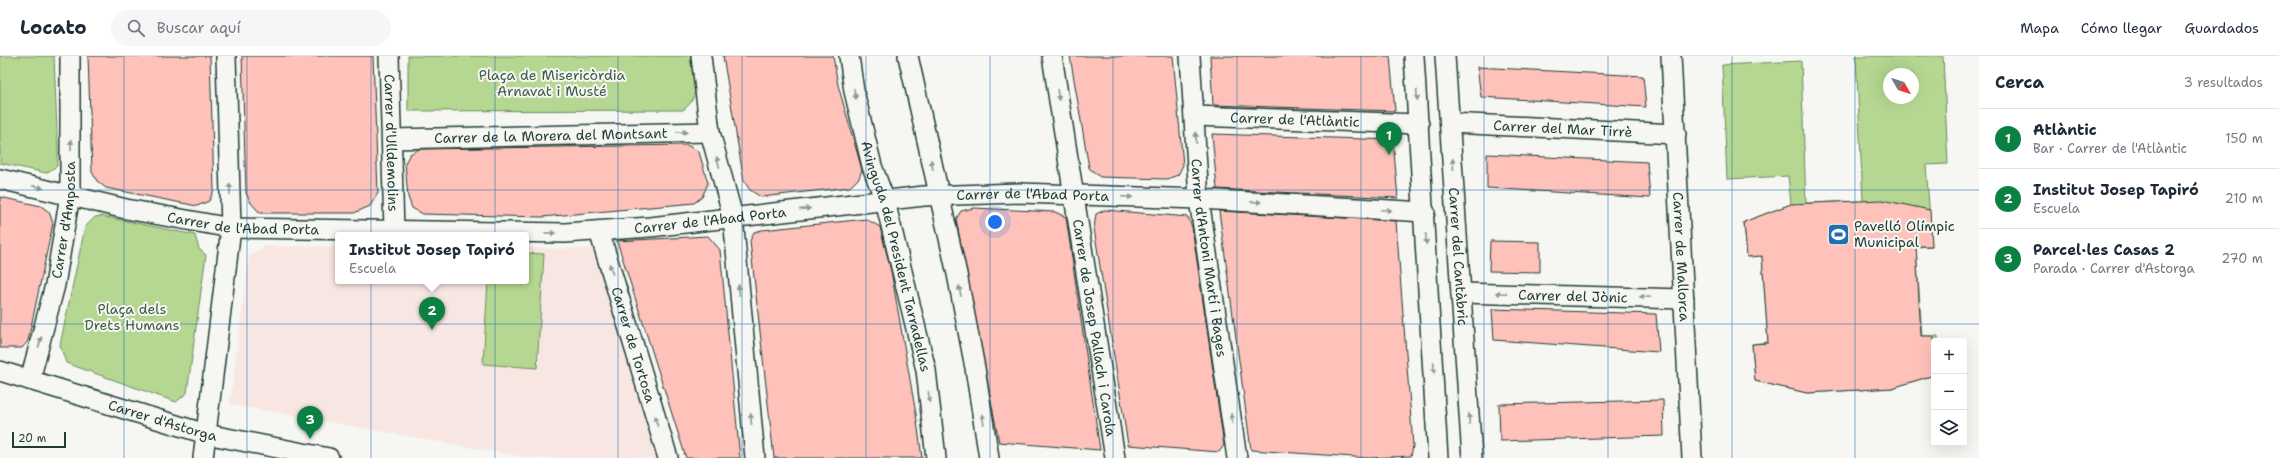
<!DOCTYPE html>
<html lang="es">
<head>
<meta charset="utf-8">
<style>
	:root { --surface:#fff; --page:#f6f6f7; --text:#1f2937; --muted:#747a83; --line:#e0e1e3; --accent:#0b8043 }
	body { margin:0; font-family:"Shantell Sans",sans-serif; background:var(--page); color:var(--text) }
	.controls { position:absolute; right:12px; bottom:12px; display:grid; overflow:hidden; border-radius:4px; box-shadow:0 4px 16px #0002 }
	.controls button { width:36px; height:36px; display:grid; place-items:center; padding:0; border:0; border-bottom:1px solid var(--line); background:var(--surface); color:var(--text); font:20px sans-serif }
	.compass { position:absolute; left:1883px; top:12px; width:36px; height:36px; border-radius:50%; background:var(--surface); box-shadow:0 4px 16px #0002; rotate:129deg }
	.scale { position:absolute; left:12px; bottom:10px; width:54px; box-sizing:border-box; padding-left:4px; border:2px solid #1f3d34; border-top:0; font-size:11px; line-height:14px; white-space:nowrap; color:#1f3d34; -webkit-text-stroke:3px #f6f6f2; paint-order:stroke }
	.you { position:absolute; left:995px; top:166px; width:14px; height:14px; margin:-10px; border:3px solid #fff; border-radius:50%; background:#1a73e8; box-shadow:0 0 0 6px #1a73e833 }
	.badge { display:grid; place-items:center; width:26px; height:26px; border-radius:50%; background:var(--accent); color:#fff; font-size:13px; font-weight:700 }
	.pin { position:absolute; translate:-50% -33px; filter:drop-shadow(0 1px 2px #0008) }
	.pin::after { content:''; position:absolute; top:21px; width:14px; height:12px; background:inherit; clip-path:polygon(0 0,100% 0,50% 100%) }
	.popup { position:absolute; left:335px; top:176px; width:194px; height:52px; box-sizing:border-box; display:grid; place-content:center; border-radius:4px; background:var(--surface); filter:drop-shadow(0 1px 3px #0005); font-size:13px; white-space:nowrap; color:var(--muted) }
	.popup b { font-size:15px; color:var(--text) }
	.popup::after { content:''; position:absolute; left:50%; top:100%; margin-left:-8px; border:8px solid transparent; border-top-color:var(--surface) }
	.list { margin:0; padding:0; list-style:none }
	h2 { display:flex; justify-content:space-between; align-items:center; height:52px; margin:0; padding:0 16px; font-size:17px }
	h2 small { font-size:13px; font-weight:400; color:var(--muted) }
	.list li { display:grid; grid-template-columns:26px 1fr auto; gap:12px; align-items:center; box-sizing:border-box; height:60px; padding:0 16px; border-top:1px solid var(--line) }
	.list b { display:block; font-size:15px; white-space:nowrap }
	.list p { margin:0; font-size:13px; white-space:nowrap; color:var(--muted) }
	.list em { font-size:13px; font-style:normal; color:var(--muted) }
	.icon { flex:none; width:22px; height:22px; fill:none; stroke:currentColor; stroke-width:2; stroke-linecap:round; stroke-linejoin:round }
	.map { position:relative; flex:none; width:1979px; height:402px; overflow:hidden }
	header { display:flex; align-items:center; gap:24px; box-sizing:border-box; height:56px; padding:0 20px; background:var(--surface); border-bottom:1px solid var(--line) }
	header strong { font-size:19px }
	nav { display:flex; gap:22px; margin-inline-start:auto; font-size:14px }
	.search { width:280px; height:36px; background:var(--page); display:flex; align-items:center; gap:10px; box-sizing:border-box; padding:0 14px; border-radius:22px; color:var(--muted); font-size:15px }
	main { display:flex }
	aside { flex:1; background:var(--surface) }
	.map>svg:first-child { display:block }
	.built { fill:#f8e6e2 }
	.green { fill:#b5d791; stroke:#6a8a62; fill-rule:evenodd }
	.building { fill:#fec2bb; stroke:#1f3d34 }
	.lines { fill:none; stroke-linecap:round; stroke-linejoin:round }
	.minor-casing { stroke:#1f3d34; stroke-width:22 }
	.minor { stroke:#f6f6f2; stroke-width:19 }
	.oneway { fill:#8a9a93 }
	.grid { fill:none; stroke:#1f6fb2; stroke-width:1; stroke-opacity:0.55 }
	.labels { text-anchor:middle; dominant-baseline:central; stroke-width:4; stroke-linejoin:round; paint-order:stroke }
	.park-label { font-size:14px; fill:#3d5c47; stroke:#f6f6f2 }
	.street-label { font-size:14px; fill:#1f3d34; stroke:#f6f6f2 }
	.poi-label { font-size:14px; fill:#1f3d34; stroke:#f6f6f2; text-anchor:start }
</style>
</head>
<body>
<header>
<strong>Locato</strong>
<div class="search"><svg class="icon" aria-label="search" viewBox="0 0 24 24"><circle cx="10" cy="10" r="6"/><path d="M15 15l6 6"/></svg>Buscar aquí</div>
<nav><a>Mapa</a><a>Cómo llegar</a><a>Guardados</a></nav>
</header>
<main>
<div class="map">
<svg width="1979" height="402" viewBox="0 0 1979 402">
	<rect width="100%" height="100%" fill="#f6f6f2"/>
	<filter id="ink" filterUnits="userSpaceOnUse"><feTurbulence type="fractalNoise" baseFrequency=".025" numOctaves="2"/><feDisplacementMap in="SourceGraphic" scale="8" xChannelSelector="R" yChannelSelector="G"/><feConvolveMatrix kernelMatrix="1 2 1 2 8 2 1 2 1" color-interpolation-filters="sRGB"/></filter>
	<g filter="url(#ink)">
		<path class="built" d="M264 190 338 191V225H526V192L599 193 662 402H529L230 348 249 200Z"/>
		<path class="green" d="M0 0H54L58 100 57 110 46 117 0 107Z
			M408 0H690C693 20 703 40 683 54L408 55Z
			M1856 0H1943L1948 108 1926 109 1932 190 1916 191 1922 280H1938V285H1934V319L1892 332 1807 337 1755 325 1752 288 1768 286 1762 200 1747 201 1744 166 1791 148 1788 120 1727 123 1722 9 1801 5 1806 147 1863 145ZM1889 18H1913V42H1889Z
			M101 160 195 179 199 193 206 199 187 337 176 346 66 307 60 289 85 171 95 161Z
			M526 197 544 198 537 312 483 308 488 225H526Z"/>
		<path class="building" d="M88 0H210L214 134 209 145 197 150 106 132 97 125 92 116Z
			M242 0H373L378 137 370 150 354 157H260L251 147 246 137Z
			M723 0H833L838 29 862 114 859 122 850 131 761 141 750 134 744 125Z
			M1070 0H1173L1183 109 1178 119 1167 123 1100 121 1089 112Z
			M1210 0H1390L1395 55 1213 49Z
			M1477 11 1643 20 1646 51 1481 41Z
			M1212 78 1393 84 1398 142 1217 133Z
			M687 89 699 96 708 127 702 141 694 147 542 161 423 158 412 152 408 141 405 107 410 98 419 93Z
			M1487 98 1647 106 1650 142 1487 132Z
			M0 141 41 150 49 156 53 167 28 285 22 292H0Z
			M1882 144 1930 154 1932 190H1916L1921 280H1934V319L1892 332 1807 337 1755 325 1752 288 1768 287 1762 200 1747 201 1744 166 1791 148Z
			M974 152 1055 156 1066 161 1100 394 999 386 956 163 961 155Z
			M1105 154 1188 161 1192 171 1224 389 1219 396 1128 389 1094 172 1096 158Z
			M1219 155 1396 165 1413 390 1411 400 1369 402 1251 394Z
			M866 163 880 171 891 215 916 358 922 402H774L750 185 754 176 762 174Z
			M708 180 720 194 740 402H686L617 185Z
			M1490 185 1540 186V216L1489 215Z
			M1492 253 1656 258 1659 296 1494 284Z
			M1663 344 1664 380 1500 385 1499 348Z"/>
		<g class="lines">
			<defs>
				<g id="minor">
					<path id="s1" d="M389 0 394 175"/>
					<path d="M701 0 710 76 733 161 755 402"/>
					<path id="s2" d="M849 0 854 35 872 110 885 145 926 314 936 402"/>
					<path d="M908 0 957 218 975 312 989 402"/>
					<path id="s3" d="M1052 0 1115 402"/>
					<path id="s4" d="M1190 0 1199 143 1237 402"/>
					<path d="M1414 0 1438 402"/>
					<path id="s5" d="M1445 0 1472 402"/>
					<path id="s6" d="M1671 0 1692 402"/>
					<path id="s7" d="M1195 60 1419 68"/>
					<path id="s8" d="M1450 67 1676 78"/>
					<path id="s9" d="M392 83 710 76"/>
					<path id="s10" d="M0 123 126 153 231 172 565 177 650 171 924 140 1020 137 1199 143 1425 156"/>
					<path id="s11" d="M599 175 668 402"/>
					<path id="s12" d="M1461 237 1684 243"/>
					<path id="s13" d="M0 315 206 378 329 402"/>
					<path id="s14" d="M30 324 55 229 70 139V0"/>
					<path d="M203 402 231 172 226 0"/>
				</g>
			</defs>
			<use href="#minor" class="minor-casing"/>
			<use href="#minor" class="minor"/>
		</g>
		<defs><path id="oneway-solid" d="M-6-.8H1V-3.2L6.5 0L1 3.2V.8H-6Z"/></defs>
		<g class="oneway">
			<use href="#oneway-solid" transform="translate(855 38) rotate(78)"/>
			<use href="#oneway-solid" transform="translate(1058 39) rotate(81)"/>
			<use href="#oneway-solid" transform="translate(1417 39) rotate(86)"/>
			<use href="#oneway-solid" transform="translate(682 76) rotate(-1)"/>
			<use href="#oneway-solid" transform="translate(1196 82) rotate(-93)"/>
			<use href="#oneway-solid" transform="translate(71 89) rotate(-90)"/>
			<use href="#oneway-solid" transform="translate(718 106) rotate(-105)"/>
			<use href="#oneway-solid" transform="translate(1453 108) rotate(-94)"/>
			<use href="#oneway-solid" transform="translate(932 109) rotate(-102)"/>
			<use href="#oneway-solid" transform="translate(38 131) rotate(13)"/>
			<use href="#oneway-solid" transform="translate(230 133) rotate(-92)"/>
			<use href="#oneway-solid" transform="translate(1127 141) rotate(2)"/>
			<use href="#oneway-solid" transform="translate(1256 146) rotate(3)"/>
			<use href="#oneway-solid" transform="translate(805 153) rotate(-6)"/>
			<use href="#oneway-solid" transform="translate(1386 154) rotate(3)"/>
			<use href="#oneway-solid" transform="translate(550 177) rotate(1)"/>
			<use href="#oneway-solid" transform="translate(1426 183) rotate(87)"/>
			<use href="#oneway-solid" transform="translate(611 213) rotate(-107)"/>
			<use href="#oneway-solid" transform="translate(739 234) rotate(-95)"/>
			<use href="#oneway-solid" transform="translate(960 235) rotate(-101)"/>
			<use href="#oneway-solid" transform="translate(1501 237) rotate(-178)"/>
			<use href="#oneway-solid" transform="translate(1645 241) rotate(-178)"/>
			<use href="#oneway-solid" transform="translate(40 286) rotate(-75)"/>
			<use href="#oneway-solid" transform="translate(1434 312) rotate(87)"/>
			<use href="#oneway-solid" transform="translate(929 341) rotate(83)"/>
			<use href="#oneway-solid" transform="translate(751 363) rotate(-95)"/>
			<use href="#oneway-solid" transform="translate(983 363) rotate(-98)"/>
			<use href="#oneway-solid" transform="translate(1232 363) rotate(-98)"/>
			<use href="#oneway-solid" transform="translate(1469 363) rotate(-94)"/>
			<use href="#oneway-solid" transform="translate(656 365) rotate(-107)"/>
		</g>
	</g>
	<path class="grid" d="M124 0V402M247 0V402M371 0V402M495 0V402M618 0V402M742 0V402M866 0V402M990 0V402M1113 0V402M1237 0V402M1361 0V402M1484 0V402M1608 0V402M1732 0V402M1855 0V402M0 134H1979M0 268H1979"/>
	<defs>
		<symbol id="stadium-square" viewBox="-11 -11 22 22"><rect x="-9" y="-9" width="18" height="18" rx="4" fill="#1f6fb2" stroke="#f6f6f2"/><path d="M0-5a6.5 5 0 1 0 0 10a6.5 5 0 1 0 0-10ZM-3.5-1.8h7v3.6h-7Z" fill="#fff"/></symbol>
	</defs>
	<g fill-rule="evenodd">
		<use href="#stadium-square" x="1826" y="166" width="25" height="25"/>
	</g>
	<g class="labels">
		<g class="park-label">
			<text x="552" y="19">Plaça de Misericòrdia<tspan x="552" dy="16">Arnavat i Musté</tspan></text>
			<text x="132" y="253">Plaça dels<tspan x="132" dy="16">Drets Humans</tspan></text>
		</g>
		<g class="street-label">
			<text stroke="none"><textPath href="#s7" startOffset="100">Carrer de l'Atlàntic</textPath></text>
			<text stroke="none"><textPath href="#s8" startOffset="113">Carrer del Mar Tirrè</textPath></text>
			<text stroke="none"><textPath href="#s9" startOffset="159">Carrer de la Morera del Montsant</textPath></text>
			<text stroke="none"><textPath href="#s1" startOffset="87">Carrer d'Ulldemolins</textPath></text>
			<text stroke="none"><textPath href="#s10" startOffset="1040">Carrer de l'Abad Porta</textPath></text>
			<text stroke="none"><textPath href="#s10" startOffset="716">Carrer de l'Abad Porta</textPath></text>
			<text stroke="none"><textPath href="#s14" startOffset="164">Carrer d'Amposta</textPath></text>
			<text stroke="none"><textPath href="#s10" startOffset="248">Carrer de l'Abad Porta</textPath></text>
			<text stroke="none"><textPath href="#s2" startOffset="206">Avinguda del President Tarradellas</textPath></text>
			<text stroke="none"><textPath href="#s4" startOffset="203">Carrer d'Antoni Martí i Bages</textPath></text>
			<text stroke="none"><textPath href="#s5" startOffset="201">Carrer del Cantàbric</textPath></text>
			<text stroke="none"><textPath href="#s6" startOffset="201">Carrer de Mallorca</textPath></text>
			<text stroke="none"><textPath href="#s12" startOffset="112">Carrer del Jònic</textPath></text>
			<text stroke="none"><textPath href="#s3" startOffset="275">Carrer de Josep Pallach i Carola</textPath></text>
			<text stroke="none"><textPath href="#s11" startOffset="119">Carrer de Tortosa</textPath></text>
			<text stroke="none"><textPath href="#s13" startOffset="170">Carrer d'Astorga</textPath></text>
		</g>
		<g class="poi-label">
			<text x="1854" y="170">Pavelló Olímpic<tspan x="1854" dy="16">Municipal</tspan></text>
		</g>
	</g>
</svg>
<div class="controls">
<button>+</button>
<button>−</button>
<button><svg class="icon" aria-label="layers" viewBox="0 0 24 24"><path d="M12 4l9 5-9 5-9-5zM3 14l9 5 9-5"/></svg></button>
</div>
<svg class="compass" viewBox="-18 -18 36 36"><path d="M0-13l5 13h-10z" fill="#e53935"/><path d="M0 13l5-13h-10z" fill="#747a83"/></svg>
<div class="scale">20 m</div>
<div class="you"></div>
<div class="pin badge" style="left:1389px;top:99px">1</div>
<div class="pin badge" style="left:432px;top:274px">2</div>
<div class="popup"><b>Institut Josep Tapiró</b>Escuela</div>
<div class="pin badge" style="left:310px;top:383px">3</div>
</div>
<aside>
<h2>Cerca<small>3 resultados</small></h2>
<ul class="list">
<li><span class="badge">1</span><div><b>Atlàntic</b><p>Bar · Carrer de l'Atlàntic</p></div><em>150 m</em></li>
<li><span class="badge">2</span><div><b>Institut Josep Tapiró</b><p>Escuela</p></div><em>210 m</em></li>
<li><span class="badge">3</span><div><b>Parcel·les Casas 2</b><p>Parada · Carrer d'Astorga</p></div><em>270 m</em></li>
</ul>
</aside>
</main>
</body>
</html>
